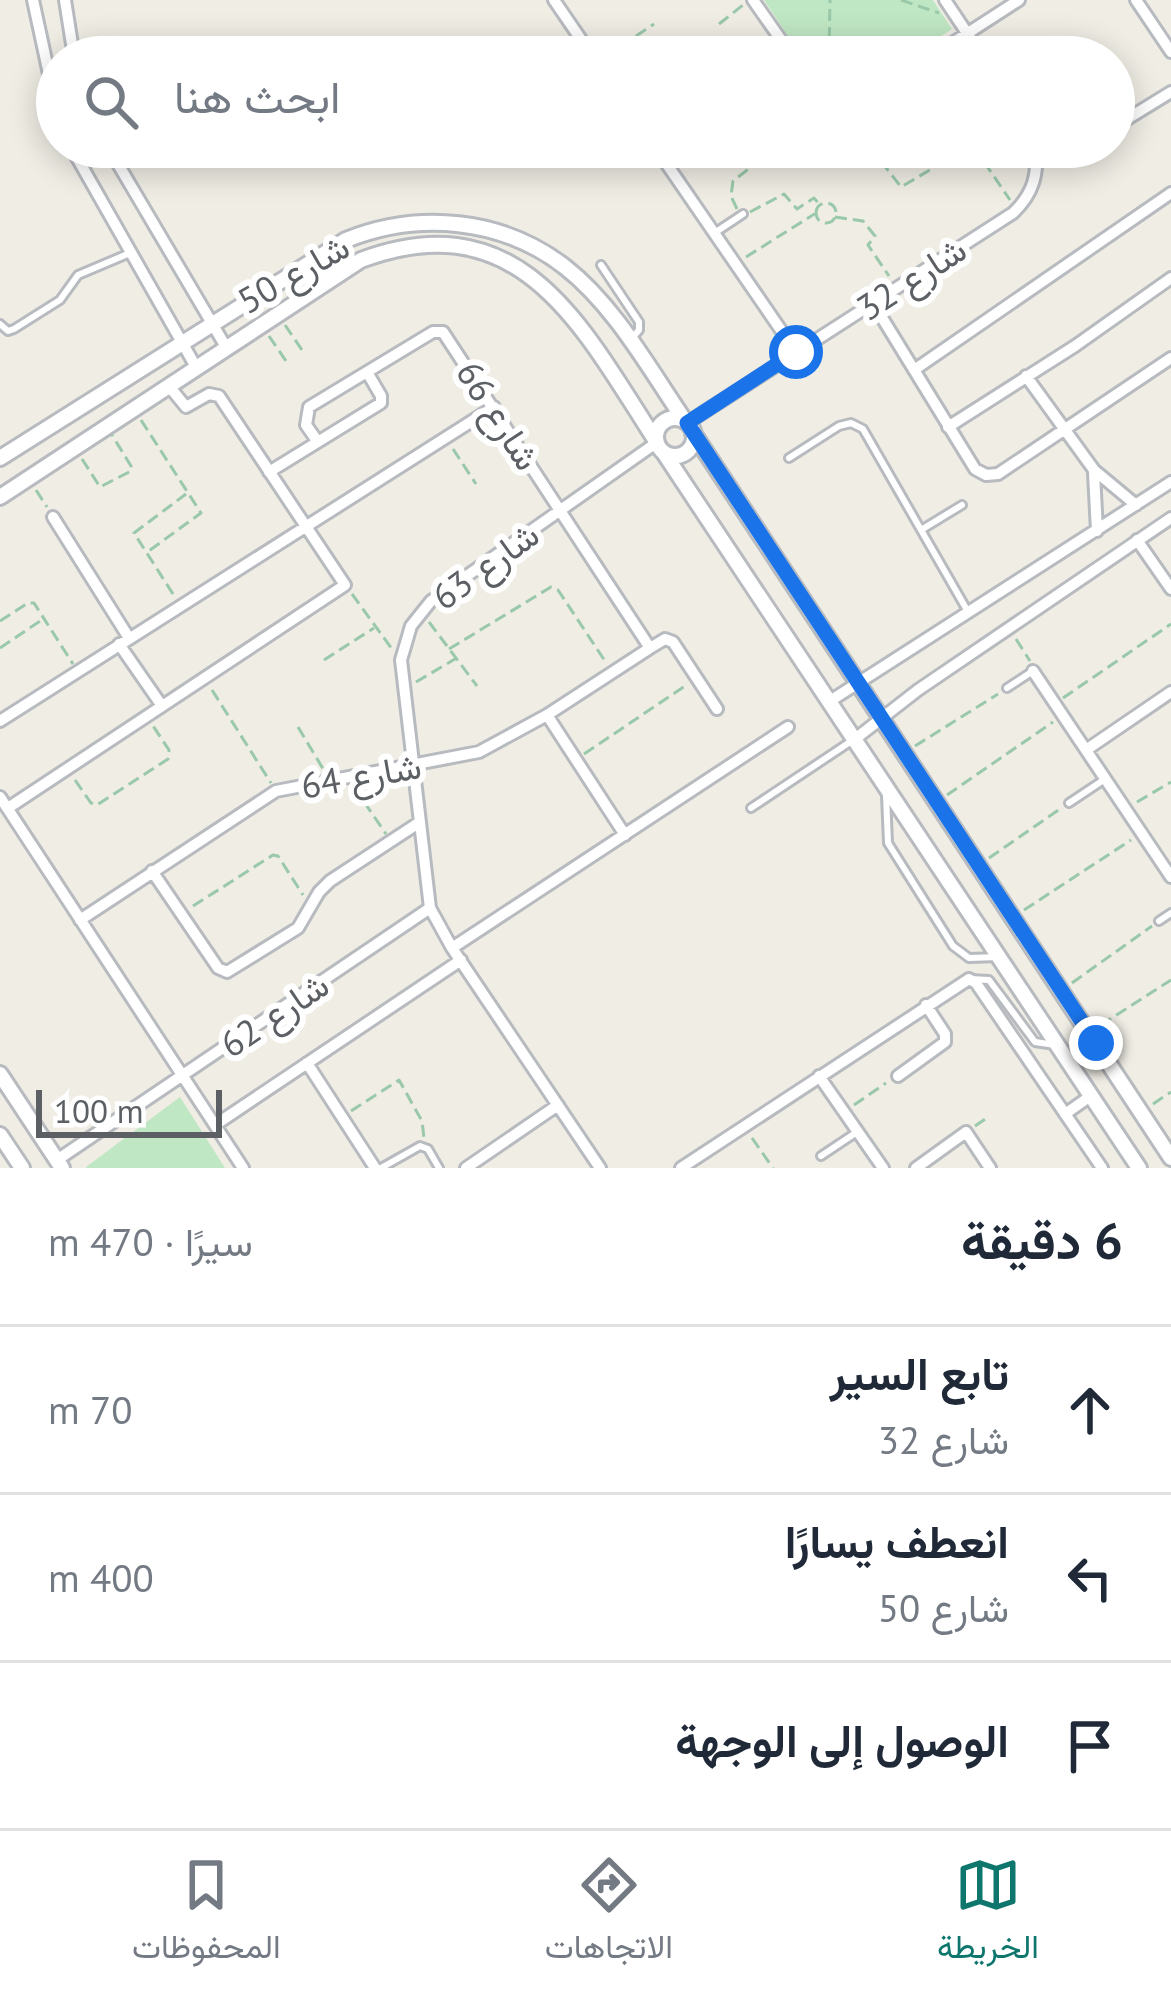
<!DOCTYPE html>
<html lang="ar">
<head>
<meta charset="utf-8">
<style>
	:root { --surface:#fff; --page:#f6f6f7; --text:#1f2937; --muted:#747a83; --line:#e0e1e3; --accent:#0f766e }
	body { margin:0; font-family:"PT Sans",Vazirmatn,sans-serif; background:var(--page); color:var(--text); direction:rtl }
	.scale { position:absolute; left:36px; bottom:30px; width:186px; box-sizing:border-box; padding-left:12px; border:6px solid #5c6065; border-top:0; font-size:33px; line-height:42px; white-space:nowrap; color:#5c6065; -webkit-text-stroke:9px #fff; paint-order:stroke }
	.stop { position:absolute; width:36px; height:36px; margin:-27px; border:9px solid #1a73e8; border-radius:50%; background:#fff }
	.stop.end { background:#1a73e8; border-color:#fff; box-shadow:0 3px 12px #0008 }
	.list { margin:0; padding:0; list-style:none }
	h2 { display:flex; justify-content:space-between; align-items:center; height:156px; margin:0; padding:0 48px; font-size:51px }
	h2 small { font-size:39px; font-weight:400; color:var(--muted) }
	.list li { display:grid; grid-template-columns:78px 1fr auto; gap:36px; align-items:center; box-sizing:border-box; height:168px; padding:0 48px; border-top:3px solid var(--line) }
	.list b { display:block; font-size:45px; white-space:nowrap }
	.list p { margin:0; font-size:39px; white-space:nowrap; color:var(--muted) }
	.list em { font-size:39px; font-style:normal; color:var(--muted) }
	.icon { flex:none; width:66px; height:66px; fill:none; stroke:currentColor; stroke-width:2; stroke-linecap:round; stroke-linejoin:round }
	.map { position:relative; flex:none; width:1171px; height:1168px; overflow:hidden; direction:ltr }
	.search { position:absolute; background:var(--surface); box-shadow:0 6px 30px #0003; left:36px; right:36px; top:36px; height:132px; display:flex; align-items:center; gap:30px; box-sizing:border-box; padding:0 42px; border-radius:66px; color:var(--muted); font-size:45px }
	.sheet { height:660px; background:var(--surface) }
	nav { display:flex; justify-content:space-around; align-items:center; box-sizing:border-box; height:168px; border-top:3px solid var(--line); background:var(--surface); font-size:33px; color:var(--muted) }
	nav a { display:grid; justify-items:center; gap:6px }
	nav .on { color:var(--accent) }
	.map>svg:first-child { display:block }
	.green { fill:#c0e7c3 }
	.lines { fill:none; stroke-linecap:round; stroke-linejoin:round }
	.service-casing { stroke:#b7babf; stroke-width:12 }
	.minor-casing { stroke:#b7babf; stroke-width:16 }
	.tertiary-casing { stroke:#b7babf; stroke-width:20 }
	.path { stroke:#99c8aa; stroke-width:3; stroke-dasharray:12 6; stroke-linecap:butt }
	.service { stroke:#fff; stroke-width:6 }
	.minor { stroke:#fff; stroke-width:10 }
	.tertiary { stroke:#fff; stroke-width:14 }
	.route { stroke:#1a73e8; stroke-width:15 }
	.labels { text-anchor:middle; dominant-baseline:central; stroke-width:12; stroke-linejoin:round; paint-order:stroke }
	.street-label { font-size:36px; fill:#5c6065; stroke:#fff }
</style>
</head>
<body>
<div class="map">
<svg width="1171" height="1168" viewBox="0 0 1171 1168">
	<rect width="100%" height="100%" fill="#efede4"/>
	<path class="green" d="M764 0H933L952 29 909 57H802Z
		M180 1097 225 1168H87L86 1167Z"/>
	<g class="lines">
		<defs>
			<path id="service" d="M716 232 743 214
				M601 265 639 322V330L632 338
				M0 324 8 331 14 329 60 300 78 275 130 253
				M789 458 839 426 851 423 863 429 967 610
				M921 530 962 505
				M1007 688 1033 671
				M886 795 888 843 953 946 969 958 999 957
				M1069 803 1105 779
				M751 808 853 740
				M1159 921 1171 913
				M969 979 989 980 1035 1042 1055 1045
				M821 1156 857 1132
				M381 1168 420 1146 428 1149 439 1168"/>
			<path id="minor" d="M33 0 57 111
				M65 0 74 57
				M554 0 593 57
				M753 0 793 57
				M945 0 983 57
				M1136 0 1171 52
				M931 57 1019 0
				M1114 127 1171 92
				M71 147 196 367
				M108 147 226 347
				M655 147 796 352
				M873 303 975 469 986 475 998 474 1171 358
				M914 370 1171 193
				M1026 376 1094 470 1136 505
				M687 423 1013 213C1033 194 1039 174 1035 147
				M948 427 1075 346 1171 278
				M318 442 306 425 309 407 433 332H443L650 648 665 639 673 642 717 709
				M269 472 381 403V396L367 372
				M1094 473 1097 531
				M53 517 129 638
				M1137 540 1171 589
				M119 644 162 706
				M1033 671 1171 877
				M830 701 1171 482
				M547 715 625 835
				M0 721 494 407
				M855 739 918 690 1171 518
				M1086 750 1171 692
				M0 797 243 1168
				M8 808 345 585 219 396 209 394 186 407 168 385
				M152 871 218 968 227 972 298 928 319 892 330 881 420 822
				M80 920 276 791 479 752 547 715 650 648
				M452 948 788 727
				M307 1063 375 1168
				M819 1076 883 1168
				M898 1076 945 1042V1034L926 1005
				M1065 1114 1092 1095
				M215 1125 461 960
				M57 1160 430 908
				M466 1168 558 1105
				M600 1168 452 948 430 908 401 660 411 626 431 601 656 443
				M681 1168 969 979 976 983 1102 1168
				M916 1168 966 1132 990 1168"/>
			<path id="tertiary" d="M656 437a19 19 0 1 1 38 0a19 19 0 1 1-38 0Z
				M693 433 1171 1158
				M664 453 1139 1168
				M0 458 346 240C418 211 502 218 565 267 615 306 650 370 685 421
				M0 497 361 260C521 200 583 328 656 441
				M0 1074 62 1168
				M0 1135 22 1168"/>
		</defs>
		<use href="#service" class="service-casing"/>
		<use href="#minor" class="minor-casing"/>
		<use href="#tertiary" class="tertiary-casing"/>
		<path class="path" d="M901 0 939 13
			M719 24 743 5
			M606 56 654 24
			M829 57 830 0
			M752 147 759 157
			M870 147 901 187 969 147
			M974 147 1010 200
			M678 165 707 147
			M816 213a10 10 0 1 1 20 0a10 10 0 1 1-20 0Z
			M737 209 731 196 733 181 777 147
			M750 212 784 194 797 209 814 198 820 205
			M835 217 863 221 875 236 868 245 889 276
			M746 257 816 213
			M285 325 302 350
			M269 336 286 361
			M141 420 201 513 146 553
			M453 449 476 484
			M82 459 100 487 131 471V466L112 435
			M36 490 47 507
			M173 594 134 533 186 494
			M352 594 392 649
			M0 621 28 603H34L73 664
			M429 622 477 686
			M1016 639 1030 661
			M0 648 43 619
			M449 649 551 587 558 590 605 661
			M324 660 374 628
			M416 682 455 659
			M212 690 271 783
			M1063 698 1171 624
			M298 727 325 772
			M915 746 998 694
			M584 754 685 686
			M75 780 91 803 97 805 168 759 169 750 153 726
			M354 787 386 834
			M947 795 1053 722
			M1137 802 1171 782
			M989 858 1060 809
			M193 906 273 855 278 856 303 895
			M1024 910 1131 840
			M1072 983 1152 926
			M1101 1025 1171 980
			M1153 1104 1171 1092
			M854 1105 886 1083
			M351 1111 399 1080 422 1121 424 1138
			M975 1126 988 1117
			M752 1138 773 1168"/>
		<use href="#service" class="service"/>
		<use href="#minor" class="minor"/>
		<use href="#tertiary" class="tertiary"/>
	</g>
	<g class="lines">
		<path class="route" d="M796 352 687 423 1096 1043"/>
	</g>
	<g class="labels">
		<g class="street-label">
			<text transform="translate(293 273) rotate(-30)">شارع 50</text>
			<text transform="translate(911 278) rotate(-33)">شارع 32</text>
			<text transform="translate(499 415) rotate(57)">شارع 66</text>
			<text transform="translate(485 565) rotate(-36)">شارع 63</text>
			<text transform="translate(361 775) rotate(-10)">شارع 64</text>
			<text transform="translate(274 1014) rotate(-34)">شارع 62</text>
		</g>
	</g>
</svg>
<div class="scale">100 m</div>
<div class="stop" style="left:796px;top:352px"></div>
<div class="stop end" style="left:1096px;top:1043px"></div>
<div class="search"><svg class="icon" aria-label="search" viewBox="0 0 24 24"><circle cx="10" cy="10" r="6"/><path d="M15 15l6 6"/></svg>ابحث هنا</div>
</div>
<section class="sheet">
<h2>6 دقيقة<small>سيرًا · 470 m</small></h2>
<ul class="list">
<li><svg class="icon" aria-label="ahead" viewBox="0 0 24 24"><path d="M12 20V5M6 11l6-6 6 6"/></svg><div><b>تابع السير</b><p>شارع 32</p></div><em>70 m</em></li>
<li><svg class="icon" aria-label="left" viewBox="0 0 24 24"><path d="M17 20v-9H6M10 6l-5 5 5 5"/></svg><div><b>انعطف يسارًا</b><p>شارع 50</p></div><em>400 m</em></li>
<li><svg class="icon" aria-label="arrive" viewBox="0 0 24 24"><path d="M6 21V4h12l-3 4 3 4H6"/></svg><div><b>الوصول إلى الوجهة</b></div></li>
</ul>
</section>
<nav>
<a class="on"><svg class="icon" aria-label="map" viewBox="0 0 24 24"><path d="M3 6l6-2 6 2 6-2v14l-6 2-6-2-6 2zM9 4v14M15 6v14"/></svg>الخريطة</a>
<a><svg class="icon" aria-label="directions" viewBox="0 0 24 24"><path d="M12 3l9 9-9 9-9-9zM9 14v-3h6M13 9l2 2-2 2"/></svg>الاتجاهات</a>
<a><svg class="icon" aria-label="saved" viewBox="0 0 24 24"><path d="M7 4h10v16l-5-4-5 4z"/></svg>المحفوظات</a>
</nav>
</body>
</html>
